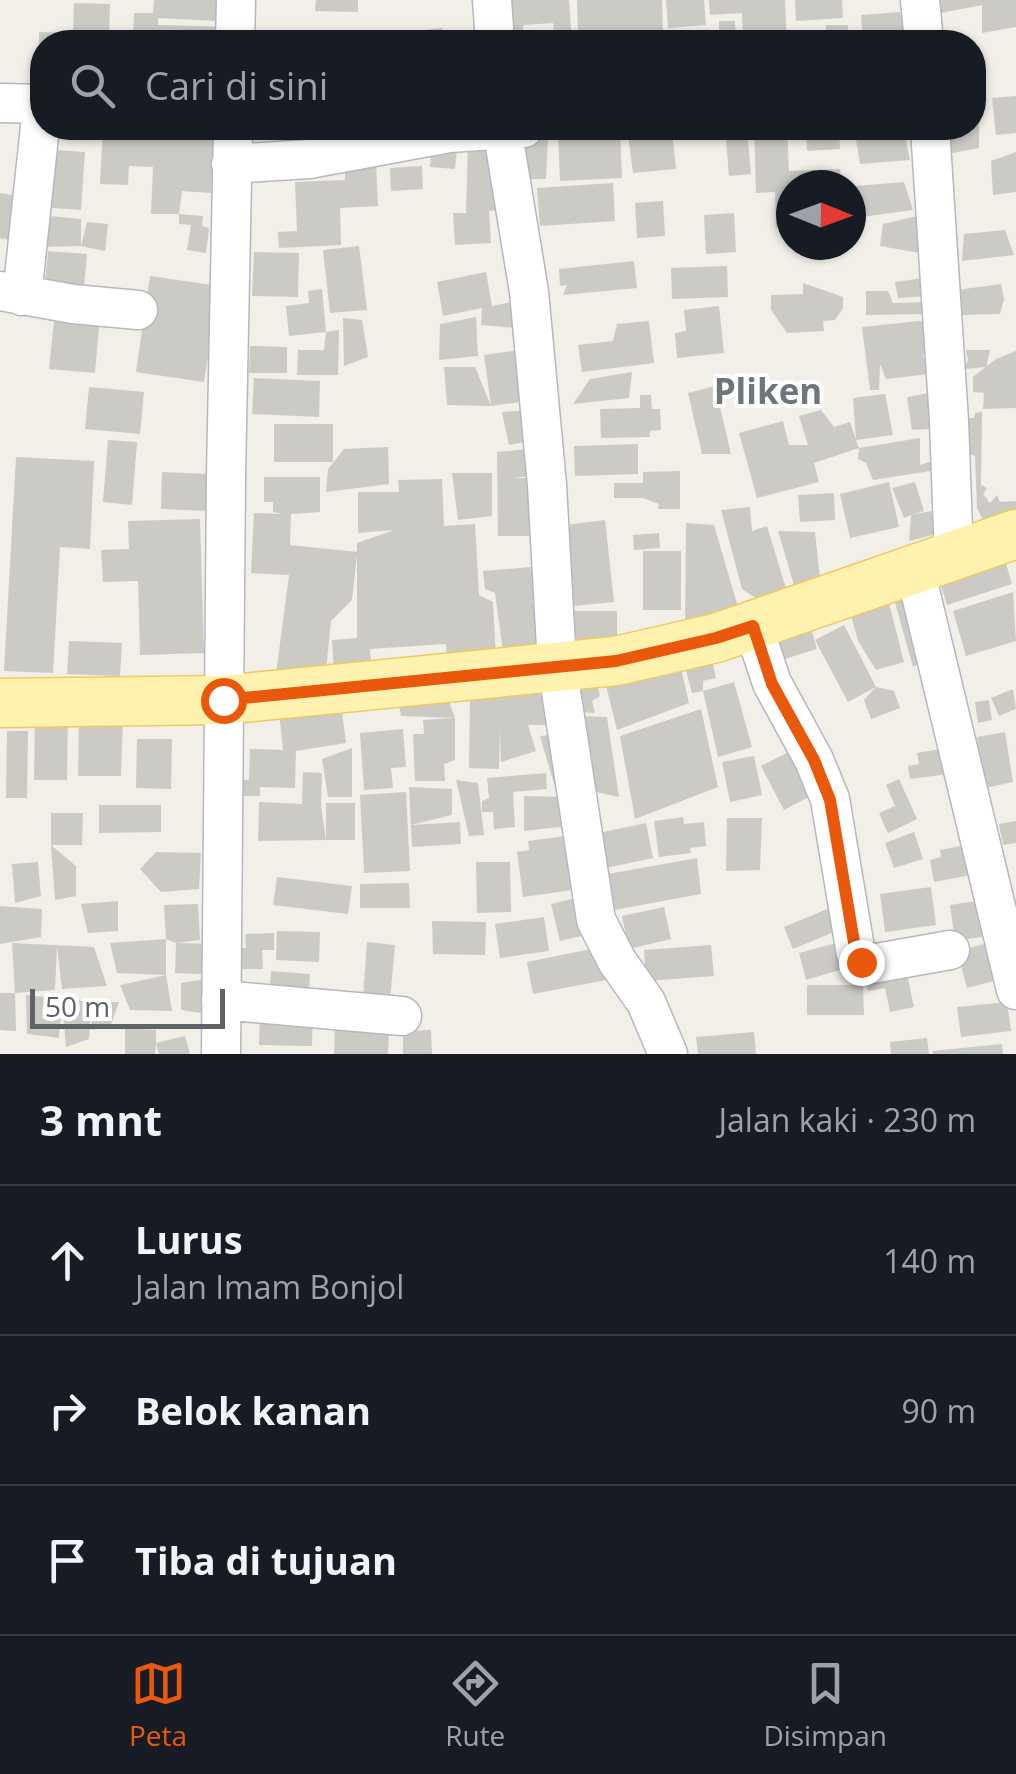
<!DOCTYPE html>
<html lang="id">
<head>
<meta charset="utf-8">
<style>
	:root { --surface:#171b24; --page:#20242c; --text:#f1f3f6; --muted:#9ea1a6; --line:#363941; --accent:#ea580c }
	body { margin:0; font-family:"Open Sans",sans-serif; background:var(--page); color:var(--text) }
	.compass { position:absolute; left:776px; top:170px; width:90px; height:90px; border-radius:50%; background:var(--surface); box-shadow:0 2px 8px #0004; rotate:91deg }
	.scale { position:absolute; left:30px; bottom:25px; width:195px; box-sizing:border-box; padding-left:10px; border:5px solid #5f6368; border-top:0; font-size:28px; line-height:35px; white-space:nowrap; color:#5f6368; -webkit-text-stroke:8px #fff; paint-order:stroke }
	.stop { position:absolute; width:30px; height:30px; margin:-22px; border:8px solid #ea580c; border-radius:50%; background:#fff }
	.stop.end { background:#ea580c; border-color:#fff; box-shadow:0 2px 10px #0008 }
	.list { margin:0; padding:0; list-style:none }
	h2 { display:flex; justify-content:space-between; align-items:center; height:130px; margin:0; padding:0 40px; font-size:42px }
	h2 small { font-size:32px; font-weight:400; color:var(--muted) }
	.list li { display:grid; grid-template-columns:65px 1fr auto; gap:30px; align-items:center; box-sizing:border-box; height:150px; padding:0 40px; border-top:2px solid var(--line) }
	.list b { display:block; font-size:38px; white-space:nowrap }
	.list p { margin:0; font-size:32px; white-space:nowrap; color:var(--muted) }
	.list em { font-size:32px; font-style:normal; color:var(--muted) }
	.icon { flex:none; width:55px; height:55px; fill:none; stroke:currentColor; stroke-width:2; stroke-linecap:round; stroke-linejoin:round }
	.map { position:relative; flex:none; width:1016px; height:1054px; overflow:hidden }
	.search { position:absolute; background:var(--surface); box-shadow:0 2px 8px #0004; left:30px; right:30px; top:30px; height:110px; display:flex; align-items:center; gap:25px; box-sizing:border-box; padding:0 35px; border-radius:40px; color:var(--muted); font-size:38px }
	.sheet { height:580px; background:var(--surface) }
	nav { display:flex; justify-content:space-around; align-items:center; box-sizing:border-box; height:140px; border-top:2px solid var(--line); background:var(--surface); font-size:28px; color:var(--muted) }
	nav a { display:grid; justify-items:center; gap:5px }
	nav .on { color:var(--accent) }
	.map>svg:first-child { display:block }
	.building { fill:#cccac5 }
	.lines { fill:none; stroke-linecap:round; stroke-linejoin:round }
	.minor-casing { stroke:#b5b8bc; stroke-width:41 }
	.major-casing { stroke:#f2c960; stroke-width:51 }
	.minor { stroke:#fff; stroke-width:38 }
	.major { stroke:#fff2af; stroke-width:48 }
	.route { stroke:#ea580c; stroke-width:12 }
	.labels { text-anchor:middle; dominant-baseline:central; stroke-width:8; stroke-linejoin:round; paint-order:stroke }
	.quarter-label { font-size:35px; font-weight:bold; fill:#70757a; stroke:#fff }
</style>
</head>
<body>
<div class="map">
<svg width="1016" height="1054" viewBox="0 0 1016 1054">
	<rect width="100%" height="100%" fill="#f1efe8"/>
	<path class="building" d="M154 0H218L216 21 158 18V25L233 27 232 42H133L134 13H153Z
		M316 0H358V12L315 11Z
		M504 0H569L572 42H555L553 23 523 25 524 34 506 36Z
		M577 0H662L663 35 628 36V42H591V34L578 35Z
		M666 0H704L706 25 668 28Z
		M709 0H785L787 42H743L742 13 710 15Z
		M795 0H842L843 18 796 21Z
		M930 0H1016V27L982 33V5L931 15Z
		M74 3 110 4 109 42H42V51H39V32L73 33Z
		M900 12 905 42H863L861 15Z
		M719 21H735L736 42H719Z
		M826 25H848V42H826Z
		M442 28 444 42H402L401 33Z
		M341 30 342 42H262L261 36Z
		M707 34V42H668V36Z
		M1016 96V133L996 135 992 98Z
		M979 109V148L942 155 941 128H974V110Z
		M103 128H223L222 173 212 171 211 193 182 191 179 214H151L153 167 129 166 128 185 100 184Z
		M280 128H332V137L279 134Z
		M620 128 622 178 560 181 558 135 573 134V129Z
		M725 128H747L751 174 729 176Z
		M754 128H787L789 171 840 169 841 185H791V227L776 228 775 192 756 193Z
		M806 128H839L840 149 807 151Z
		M854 128H903L910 160 860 164Z
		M672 130 676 169 633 173 628 135Z
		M526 137 548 138 546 179H524Z
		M468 143 495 145 491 179 506 180 504 210 489 211 491 243 455 245 453 213H466Z
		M432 146 457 148 455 169 430 167Z
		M44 149 85 152 81 210 40 207Z
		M1016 152V192L993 195 991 161Z
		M376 162 378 206 340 208 341 245 279 248 278 232 297 231 295 182 345 180V163Z
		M422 166 423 189 391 191 390 168Z
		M904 182 913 210 854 218 855 186Z
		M613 183 615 221 540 226 537 188Z
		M0 193 25 197 20 242 0 238Z
		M663 201 665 236 637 238 635 203Z
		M734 213 736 252 706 254 704 215Z
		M179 214 203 216 202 226 209 228 206 253 187 250 191 225 179 224Z
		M39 215 81 219V246L87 222 108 224 105 251 81 246 39 247Z
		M922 215 920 253 880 246 883 224Z
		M1005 230 1014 255 962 261 964 234Z
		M359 246 367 310 330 313 323 250Z
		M48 251 87 254 83 298 44 295Z
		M254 252 299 253 298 297 252 296Z
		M634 261 637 288 563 295 567 285 560 286 559 269Z
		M727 266 728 297 672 299 671 268Z
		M486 272 492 306 511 302 517 328 481 325 482 308 443 316 437 282Z
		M150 276 219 286 204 382 136 372Z
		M924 278 928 296 898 298 895 282Z
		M803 283 843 297V308L835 320 823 321 824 331 787 333 771 310V295L803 294Z
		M1001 284 1004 299 1000 314 960 315 957 290Z
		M322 289 326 332 289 336 286 306 309 303 308 291Z
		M866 291H888L893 303 930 302V314L866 315Z
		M719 306 724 353 677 358 675 333 686 331 684 310Z
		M55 312 100 316 95 373 49 369Z
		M476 317 478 356 439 360 440 324Z
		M343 318 362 320 368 357 344 366Z
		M649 321 654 363 582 372 578 345 613 341 617 324Z
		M919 321 935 323 938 351 923 354 924 359 936 358 938 373 886 379 880 364 879 390H870L862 327Z
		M339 330 338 375H297L298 350H324L326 332Z
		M250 346 287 347V373H249Z
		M527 349 534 400 491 406 447 405 444 367H475L491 406 484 355Z
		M966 350H990L986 367 964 369 968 360Z
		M1016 351V408L983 409 984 393 973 392V377L996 359Z
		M632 372 629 398 573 404 590 379Z
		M254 378 320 381 319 417 252 414Z
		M715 386 731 454H702L688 393Z
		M89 387 144 392 140 434 85 429Z
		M940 391 943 428 912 430 907 397Z
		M885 394 893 435 856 440 859 448 814 463 819 482 757 498 739 433 783 421 789 445H808L799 416 821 410 834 427 850 422 856 440 853 398Z
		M640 395H651L652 409H660L661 430 650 431V437L601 438 600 409 640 408Z
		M532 410 536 440 509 445 502 412Z
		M982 412 981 485 987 488 983 494 990 503 997 495 1000 502 1016 501V525L986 526 977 508 975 456 969 454 967 418H974L975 413Z
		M274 424H333V462H274Z
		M920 438V465L932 461 937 470 873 480 866 463 858 459 859 448Z
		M108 440 137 442 132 505 103 502Z
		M638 444V474L575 476 574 446Z
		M388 447 389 484 326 492 328 469 344 449Z
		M529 449 531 476 513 478H540L542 536H498L497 452Z
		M16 457 94 461 90 549 60 547 53 673 4 671Z
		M680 471V509H658L659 504 643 498H614V483H643V472Z
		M162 472 209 474 208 511 161 509Z
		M452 473H492V516L458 520Z
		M264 477H320V512L291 514 290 545 357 552V543L394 530 358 533V492H399L398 480 442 479 444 526 475 524 479 595 493 602 496 659 447 663 446 644 370 649 372 670 334 673 332 640 357 638V555L352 600 331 621 325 680 276 674 289 575 251 573 254 513 283 514 273 512V502H264Z
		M889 482 899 527 850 538 840 494Z
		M915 482 924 511 911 515 931 511 937 534 909 541 911 515 904 518 892 488Z
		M834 493 835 520 800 522 798 495Z
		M750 507 752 531 767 526 788 595 763 603 742 589 721 510Z
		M200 519 204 653 140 655 138 581 103 582 101 550 129 549 128 521Z
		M605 520 614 602 574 606 566 525Z
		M686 523 714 525 740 614 685 634Z
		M778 531 815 532 821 587 796 592Z
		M659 533 660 548 634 550 633 535Z
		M643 551H681V610H643Z
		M1004 557 1012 584 947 605 938 577Z
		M542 566 548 658 504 659 495 593 485 589 483 571Z
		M926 589 945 651 913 667 894 599Z
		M1013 592 1016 641 966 656 953 611Z
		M887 595 904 662 876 670 858 641 849 608Z
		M573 611H617V647H573Z
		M809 622 817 649 775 662 767 635Z
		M844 625 876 687 894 691 900 708 871 719 864 700 876 687 848 702 815 640Z
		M69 641 122 643 120 676 67 674Z
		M711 656 716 678 703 681V691L692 693 684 663Z
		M679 660 689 703 617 730 604 677Z
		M596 678 600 696 592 701 595 713 579 712 570 682Z
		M734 682 752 747 718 757 703 691Z
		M1013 689 1016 709 999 716 991 698Z
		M554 692 563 725H528L536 751 501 762 500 729 499 769 469 768 470 693Z
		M397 696H447L455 718 401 716Z
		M989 700 992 720 978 723 975 702Z
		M341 704 346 743 296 751 295 788 260 787V796H236L237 780H249L250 749 283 750 279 712Z
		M701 709 718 787 635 819 620 736Z
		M35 714H68L67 780H34Z
		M574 716 607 717 619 797 587 790Z
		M79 717 123 718 121 776H78Z
		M455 718V760L444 764 445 781H415L413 734H424L423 720Z
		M403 729 406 767 391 768 393 788 364 790 360 733Z
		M7 731H28L27 798H6Z
		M1005 732 1013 782 985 788 977 737Z
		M559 734 568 785 555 787 540 736Z
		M137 739H172L171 789 136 788Z
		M798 747 820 791 784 810 761 766Z
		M951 747 956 773 910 779 908 766 919 764 917 753Z
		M352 748V797H328L322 759Z
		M754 756 762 795 730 802 722 762Z
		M303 772 322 773 321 805 326 840 258 841 259 802 302 804Z
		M546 773 547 789 513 792 515 827 494 829 493 812H482V801L489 798 487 778Z
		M899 779 917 819 888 833 879 813 895 806 886 785Z
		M456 780 478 783 484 835 469 836Z
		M409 787 452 789V815L411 825 460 822 461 844 412 847Z
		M406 792 410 871 364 873 360 795Z
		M524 796 564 797 568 826 524 831Z
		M326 803H355V840H326Z
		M99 805H161V832L99 833Z
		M51 813H83L82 845H51Z
		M683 817 684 824 704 822 706 846 690 848 691 853 659 857 654 821Z
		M727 818H762L760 870 726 871Z
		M1016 821V843L1003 845 999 824Z
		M646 823 653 858 606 868 599 833Z
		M914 832 923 859 894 868 885 843Z
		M573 835 580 889 523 897 517 852 529 850 528 841Z
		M976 843 981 873 934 882 930 860 941 857 940 850Z
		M51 845 76 866V896L55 900Z
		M156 852 201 853 199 889 161 892 140 869Z
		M697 858 701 894 614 910 608 874Z
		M38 862 41 896 15 903 12 864Z
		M476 862H510L511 912 477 913Z
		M277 877 352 886 348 914 273 905Z
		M409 883 410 908H360V884Z
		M931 887 936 925 885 932 880 894Z
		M585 896 594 933 560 941 551 904Z
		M989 899 994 935 955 941 950 905Z
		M118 901V931L88 933 81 904Z
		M198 904 200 940 176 943 166 939V975L172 1011 130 1010 120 985 166 975 117 973 110 943 166 939 164 905Z
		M837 905 846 927 793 949 784 927Z
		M0 906 42 909 41 937 0 944Z
		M664 907 671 939 629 949 622 916Z
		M544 917 549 951 500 958 495 924Z
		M432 921 486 922 485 955 433 954Z
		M277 931 320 932 319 962 276 960Z
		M274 933V950H262L263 969H241L240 948H246L245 934Z
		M847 940 853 966 806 980 799 953Z
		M996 941 1005 978 967 988 957 951Z
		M367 942 395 945 390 1000 363 998Z
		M12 943 94 947 107 986 62 989 57 946 55 990 15 993 16 1031 0 1030V993H15Z
		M176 943 224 944 223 975 175 973Z
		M711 945 714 976 646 981 644 950Z
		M601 947 606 980 533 994 527 962Z
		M906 969 914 1007 890 1012 885 988 868 991 865 977Z
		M271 971 310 974 308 1002 269 999Z
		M211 978 214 1015 181 1010V983Z
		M807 985H863L864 1015H807Z
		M26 995 62 999 59 1038 27 1034Z
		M62 999 91 1002H119L110 1027 92 1030 91 1006 89 1039 66 1047Z
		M1007 1002 1011 1031 961 1037 957 1007Z
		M260 1011H313L312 1046 259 1045Z
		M335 1026 389 1029 388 1054H334Z
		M125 1028 156 1030V1043L185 1036 190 1054H159L156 1043 155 1054H125Z
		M431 1030 432 1054H403V1031Z
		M754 1032 756 1054H698L696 1037Z
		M927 1038 929 1054H891L890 1042Z
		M1002 1044 1003 1054H933V1051Z"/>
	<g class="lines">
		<defs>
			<path id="minor" d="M492 0 495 42
				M920 0 924 42
				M235 42 236 0
				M0 103 42 104
				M502 128 529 292 547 485 557 665 596 920 617 961 646 1002 668 1054
				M930 128 949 421 954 557
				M231 164 309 159 449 133 524 128
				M0 291 73 304 138 310
				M22 296 42 108
				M915 570 1016 990
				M753 626 772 683 814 760 830 799 856 954 866 965 950 950
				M221 1000 402 1016
				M221 1054 226 476 233 128"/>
			<path id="major" d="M0 703 223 700 616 661 716 638 1016 534"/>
		</defs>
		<use href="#minor" class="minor-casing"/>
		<use href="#major" class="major-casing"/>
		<use href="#minor" class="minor"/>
		<use href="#major" class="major"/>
	</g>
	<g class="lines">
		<path class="route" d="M223 700 616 661 716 638 753 626 772 684 814 760 830 800 856 954 861 962"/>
	</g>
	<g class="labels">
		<g class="quarter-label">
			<text x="768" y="390">Pliken</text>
		</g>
	</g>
</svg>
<svg class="compass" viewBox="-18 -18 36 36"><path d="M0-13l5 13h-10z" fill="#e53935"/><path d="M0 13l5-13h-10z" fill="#9ea1a6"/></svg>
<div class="scale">50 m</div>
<div class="stop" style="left:223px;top:700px"></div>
<div class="stop end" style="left:861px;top:962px"></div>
<div class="search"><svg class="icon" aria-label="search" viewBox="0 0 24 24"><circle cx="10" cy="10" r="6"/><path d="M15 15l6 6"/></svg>Cari di sini</div>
</div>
<section class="sheet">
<h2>3 mnt<small>Jalan kaki · 230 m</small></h2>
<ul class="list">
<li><svg class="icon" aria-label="ahead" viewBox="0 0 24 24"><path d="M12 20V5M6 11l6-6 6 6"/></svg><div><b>Lurus</b><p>Jalan Imam Bonjol</p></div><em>140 m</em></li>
<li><svg class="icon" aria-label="right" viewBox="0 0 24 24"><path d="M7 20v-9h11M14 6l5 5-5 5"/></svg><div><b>Belok kanan</b></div><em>90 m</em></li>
<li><svg class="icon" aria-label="arrive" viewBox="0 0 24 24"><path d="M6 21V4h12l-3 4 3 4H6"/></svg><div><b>Tiba di tujuan</b></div></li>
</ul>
</section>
<nav>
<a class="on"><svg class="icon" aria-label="map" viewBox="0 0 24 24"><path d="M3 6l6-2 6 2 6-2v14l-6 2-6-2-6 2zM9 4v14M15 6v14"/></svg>Peta</a>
<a><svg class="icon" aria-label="directions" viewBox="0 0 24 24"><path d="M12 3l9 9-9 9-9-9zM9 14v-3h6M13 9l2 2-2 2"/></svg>Rute</a>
<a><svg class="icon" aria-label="saved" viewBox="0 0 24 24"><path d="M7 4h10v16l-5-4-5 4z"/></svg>Disimpan</a>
</nav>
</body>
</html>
